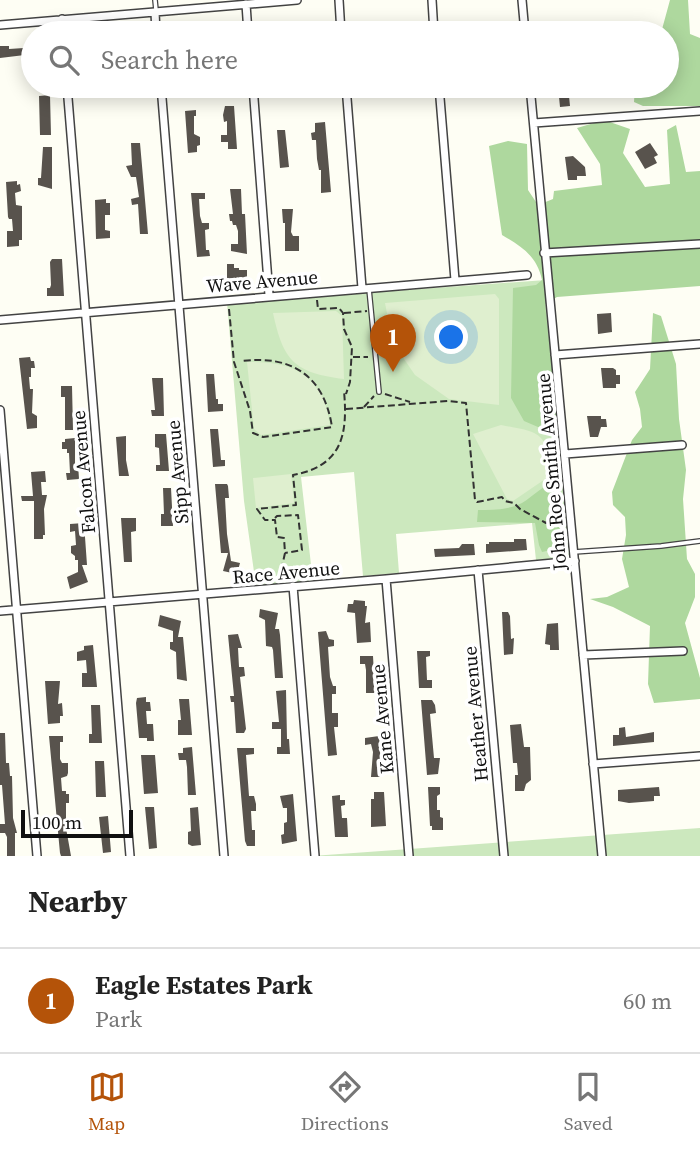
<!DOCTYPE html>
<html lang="en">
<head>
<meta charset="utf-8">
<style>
	:root { --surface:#fff; --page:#f6f6f6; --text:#222; --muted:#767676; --line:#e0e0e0; --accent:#b45309 }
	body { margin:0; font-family:"Source Serif 4",serif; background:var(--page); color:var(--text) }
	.scale { position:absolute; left:21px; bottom:18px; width:112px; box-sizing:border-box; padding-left:7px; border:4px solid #101010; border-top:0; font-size:19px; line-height:24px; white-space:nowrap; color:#101010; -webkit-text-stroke:5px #fff; paint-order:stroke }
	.you { position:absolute; left:452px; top:338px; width:24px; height:24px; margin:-18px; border:5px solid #fff; border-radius:50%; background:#1a73e8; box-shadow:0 0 0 10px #1a73e833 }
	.badge { display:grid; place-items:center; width:46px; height:46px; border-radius:50%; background:var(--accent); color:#fff; font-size:23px; font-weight:700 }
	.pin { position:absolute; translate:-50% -58px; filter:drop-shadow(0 2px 4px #0008) }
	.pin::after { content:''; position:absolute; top:37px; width:24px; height:21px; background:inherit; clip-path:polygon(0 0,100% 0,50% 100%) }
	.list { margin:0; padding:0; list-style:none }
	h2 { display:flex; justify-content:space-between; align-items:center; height:91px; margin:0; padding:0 28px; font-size:30px }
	h2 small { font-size:23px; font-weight:400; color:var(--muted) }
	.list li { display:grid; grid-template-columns:46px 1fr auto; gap:21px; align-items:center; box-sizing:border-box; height:105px; padding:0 28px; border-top:2px solid var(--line) }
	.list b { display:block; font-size:26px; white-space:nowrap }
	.list p { margin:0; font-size:23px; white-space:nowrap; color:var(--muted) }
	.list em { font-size:23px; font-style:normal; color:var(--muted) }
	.icon { flex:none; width:38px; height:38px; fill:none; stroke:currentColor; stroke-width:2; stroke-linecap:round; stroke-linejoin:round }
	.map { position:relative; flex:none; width:700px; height:856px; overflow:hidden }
	.search { position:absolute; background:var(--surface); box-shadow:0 4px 18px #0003; left:21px; right:21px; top:21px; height:77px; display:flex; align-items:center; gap:18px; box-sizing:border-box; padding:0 24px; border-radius:38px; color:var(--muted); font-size:26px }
	.sheet { height:196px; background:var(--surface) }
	nav { display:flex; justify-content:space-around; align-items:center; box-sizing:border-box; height:98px; border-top:2px solid var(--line); background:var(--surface); font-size:19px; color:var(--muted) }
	nav a { display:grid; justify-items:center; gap:4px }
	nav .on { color:var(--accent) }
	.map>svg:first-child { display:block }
	.green { fill:#cce8be }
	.forest { fill:#aed89e }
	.pitch { fill:#dfefcf }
	.building { fill:#58534d }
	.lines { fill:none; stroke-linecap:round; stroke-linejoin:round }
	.service-casing { stroke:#434343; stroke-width:6 }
	.minor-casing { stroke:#434343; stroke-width:10 }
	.path { stroke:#323232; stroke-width:2; stroke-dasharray:7 3.5; stroke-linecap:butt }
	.service { stroke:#fff; stroke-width:3.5 }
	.minor { stroke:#fff; stroke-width:7 }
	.labels { text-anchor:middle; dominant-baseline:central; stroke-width:7; stroke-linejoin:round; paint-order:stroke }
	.street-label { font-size:19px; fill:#101010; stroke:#fff }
</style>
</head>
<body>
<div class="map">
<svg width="700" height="856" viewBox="0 0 700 856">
	<rect width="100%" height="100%" fill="#fefef4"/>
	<path class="green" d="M546 280 570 557 536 560 532 523 396 534 399 573 363 576 354 472 301 477 313 582 256 586 244 501 227 303Z
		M700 828V856H312Z"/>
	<path class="forest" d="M670 0H688L690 34 700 38V106H643L634 102 635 86H667V33H661Z
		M604 120 630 129 623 153 645 187 670 184 667 130 676 125 686 172 700 171V286L557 297 545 304 560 442 552 433 524 421 511 398 513 288 536 285 542 280C537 256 522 247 502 235L489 146 508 141 527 144 528 190 538 205 553 199 554 191 602 185 600 164 577 128Z
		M653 313 661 316 676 364 679 419 686 470 683 499 687 559 695 574V597L685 623 700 678V699L654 703 648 684 650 626 613 607 590 599 607 597 629 587 622 559 626 535 625 517 613 505 612 492 632 440 642 427 640 409 635 392 650 369Z
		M559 479 560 548 542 552 539 545 535 523 477 522 478 510C493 510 508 510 522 503 535 495 544 484 559 479Z"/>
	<path class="pitch" d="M495 294 499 299V405L449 399 415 375 393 343 385 303Z
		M336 311 342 316 344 379C294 373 283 360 273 313Z
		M247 362C280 362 306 366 323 398 327 406 328 417 330 425L261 435 254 429Z
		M501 425C542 433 544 431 554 473L513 501 507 499 473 434Z
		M291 474 294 503 256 508 253 478Z"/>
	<path class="building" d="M33 43V54L0 58V46H9V49L24 48V44Z
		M576 86 577 95 569 96 570 106 560 107 558 87Z
		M50 95 51 135H40L39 96Z
		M225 106H234L237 149H228V142H221V135H227V121L224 122 223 115Z
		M196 110V116H194V134L200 137V145L197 146V152L188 153 185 111Z
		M325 122 331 192 321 193V170H319L317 159 316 140H312L311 133 315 132V123Z
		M277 130H285L289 167 280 168Z
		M131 143H140L148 234H140L138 204 132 205 131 199 139 197 136 177H131L126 166 132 165Z
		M650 143 658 155 654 157 657 163 645 169 635 152Z
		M43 147H52V189L38 185V178H41Z
		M573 156 585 167 586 176H577V180H568L565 157Z
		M17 181V185L20 184 21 191 15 193 16 205 22 206V240H19V246L7 247V231H13L12 219H9L8 217 6 182Z
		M230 189H241L242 214H245L247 254 231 251V244H238V231L236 225H233L232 221H230L229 214H233Z
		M191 193H205V199H199L200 216 202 223H209V229L205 230 206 250H209L210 256 197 257Z
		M106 199V203H110V215H105V230L110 231V238L96 239 95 200Z
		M282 209H293L291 232 293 236H299V251H285V223H283Z
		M52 259H62L64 296H47V288H50L51 285 50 262Z
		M227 264H234V268H239V270H247V279L227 280Z
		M611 313 612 332 598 334 597 314Z
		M30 357 31 361H34L35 368H31V377H29L30 389H33L32 413 37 416V428L27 429 19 358Z
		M601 368H613L616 370V375H620V384H616V388H603Z
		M206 374H214L216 399H218V404H223V411L208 412Z
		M152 378H163L164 416H152L151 410H155Z
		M61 386H72L73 430H65V397H61Z
		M587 416H601V419H606L607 427H601L598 437H590Z
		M210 429H218L221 460H225V466L213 467Z
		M155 434H166L169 471H156V465H160L159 448 155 447Z
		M126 436V460L129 476H119L116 437Z
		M75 438V464H78L79 479 67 480 66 473H70L69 453H67V449H62V442H65V439Z
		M45 471 46 482H41L42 495H47L44 509 45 535H43V539H34V501H22L21 496H33L31 472Z
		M215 484H227L228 486 229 498H225L227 534 231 561 240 563 237 574 223 571 228 553H221Z
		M163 488H171L173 526H161V514H164Z
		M121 518H136V531L131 532 132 562H124Z
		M84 523 87 565H82L88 582 70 589 67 577 78 572V560H75V556L71 553V546L76 545 75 531 70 532V524Z
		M514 539H526L527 550 486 553V544H489V542H514Z
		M462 544H474L475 555 435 557 434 549 459 548Z
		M354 600 365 601V606H367L365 623 370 622 371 642 357 643 355 613 347 612 348 604H353Z
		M260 609 278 613 275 629H279L280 635 283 678H275L273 650 272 647 266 646 265 620 259 617Z
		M502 612H508L510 616 511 639 514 638 513 654 504 655Z
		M160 615 181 621 178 637H183L187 681 177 679 176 652 170 649V642H173V631L158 626Z
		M558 623 559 650H550V645L545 644 547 624Z
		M326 631 329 639 334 640V646L328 647 330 677 333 686H336V694H332V713H338V727H334L337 755 328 756 318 632Z
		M238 634 242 648H238L239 667H244L245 676 240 677 246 729 244 733H236L234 702H231L230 696H234L228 635Z
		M93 645 97 687H82V673H87L86 660 77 661V652L84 650V646Z
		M417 651H430V656L426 657 427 680H432V688H419Z
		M360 656H373L375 693H366V670L365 664H360Z
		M45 681H60L58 704 62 703 63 716H60V723L48 724Z
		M286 690 287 739H289L290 754H277V747H281V729H272V722H279L276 691Z
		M146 697V702H150L151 711H146L147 724H153L154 741H147V738H139L136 703 137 698Z
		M179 699H189L192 735H178V720H181Z
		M421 700H432L435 705 436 713 430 714 434 758H440L438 774 427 775Z
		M91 705H100L102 743H89V734H92Z
		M521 724 524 747H530L531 780 526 784 524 791H515V775H518L517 763H513L510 725Z
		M625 727 626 737 654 732V742L613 746V735H619V728Z
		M0 733H5L6 763H9L10 776H12L13 818 17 833H15V856H7V837L5 833H0V824H5L2 785H0Z
		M49 736H63V742H60V759L62 763H68V773L67 776 61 778 62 791H66V794H69V803H66V828L71 856H61L60 853Z
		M379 736 382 774H380V777H371L373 752 371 744 365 745V738Z
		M192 747 196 795H188L187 767 186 760H179L178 753H183V748Z
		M237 748H254V754L246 755 249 796H254L256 804V811H251L252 830H255V846H247L245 841Z
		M141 755H155L158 793 144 794Z
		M95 761H104L106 797H96Z
		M428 787H440V794L437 796V810H440V817L443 818V830H432V826H430Z
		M659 787 660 796H654V801L629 803 618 801V790Z
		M374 792H384L386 826 371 827V799H374Z
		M293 794 297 841 282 844 281 835 284 834V823L287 822V808H283L280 796Z
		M340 795V800H345V805L341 806 342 818H347L348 837H335L332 796Z
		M145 807H154L157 848 149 849Z
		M198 807 201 845 192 846 188 844V832L191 831 190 808Z
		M108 816 111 852 103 853 99 817Z"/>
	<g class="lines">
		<defs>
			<path id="service" d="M155 0 156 10
				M369 289 379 392
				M574 552 661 546 700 541"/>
			<path id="minor" d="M339 0 341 33
				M432 0 434 33
				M522 0 525 33
				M246 4 248 33
				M155 12 156 33
				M62 19 63 33
				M0 25 297 0
				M67 86 130 856
				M161 86 224 856
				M253 86 269 295
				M346 86 362 288
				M439 86 455 280
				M530 86 602 856
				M534 123 700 111
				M544 253 700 244
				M0 320 527 275
				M555 355 700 344
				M0 410 37 856
				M565 454 682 445
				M478 570 504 856
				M386 579 409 856
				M293 586 315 856
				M0 611 386 579 575 561
				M583 655 683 651
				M593 764 700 756"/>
		</defs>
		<use href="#service" class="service-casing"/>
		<use href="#minor" class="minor-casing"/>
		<path class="path" d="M317 300 318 309 339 308 343 313 344 329 352 347 350 382 346 394
			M229 309 234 362 250 411 253 433 263 437 332 427C324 375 291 355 242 361
			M344 313 367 311
			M353 357H368
			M385 394 410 402
			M364 407 374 396
			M346 409 448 401 466 403 475 500 477 502 502 497 505 501 514 503 520 509 546 523 557 510 562 508
			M275 518 277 516 298 515 302 550 285 553
			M279 580 285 553 284 538 277 537 275 520H265L257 509 296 505 293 475C342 466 348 435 344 391"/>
		<use href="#service" class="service"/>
		<use href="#minor" class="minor"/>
	</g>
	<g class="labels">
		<g class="street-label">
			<text transform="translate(262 281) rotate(-5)">Wave Avenue</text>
			<text transform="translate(83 472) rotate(-95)">Falcon Avenue</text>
			<text transform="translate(177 472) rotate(-95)">Sipp Avenue</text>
			<text transform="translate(551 472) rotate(-95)">John Roe Smith Avenue</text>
			<text transform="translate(286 572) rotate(-5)">Race Avenue</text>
			<text transform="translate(475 714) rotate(-95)">Heather Avenue</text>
			<text transform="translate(382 719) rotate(-95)">Kane Avenue</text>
		</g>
	</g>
</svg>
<div class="scale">100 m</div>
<div class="you"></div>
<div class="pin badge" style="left:393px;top:372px">1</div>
<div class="search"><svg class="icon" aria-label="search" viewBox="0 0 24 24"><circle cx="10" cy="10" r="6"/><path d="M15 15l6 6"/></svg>Search here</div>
</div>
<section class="sheet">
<h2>Nearby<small></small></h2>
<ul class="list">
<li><span class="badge">1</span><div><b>Eagle Estates Park</b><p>Park</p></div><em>60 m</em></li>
</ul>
</section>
<nav>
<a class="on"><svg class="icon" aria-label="map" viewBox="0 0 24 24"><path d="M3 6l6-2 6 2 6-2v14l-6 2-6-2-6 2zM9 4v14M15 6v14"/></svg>Map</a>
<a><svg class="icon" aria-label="directions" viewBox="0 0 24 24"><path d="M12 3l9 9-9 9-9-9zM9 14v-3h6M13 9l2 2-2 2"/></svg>Directions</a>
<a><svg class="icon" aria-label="saved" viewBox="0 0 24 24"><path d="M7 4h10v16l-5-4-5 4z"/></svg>Saved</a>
</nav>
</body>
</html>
